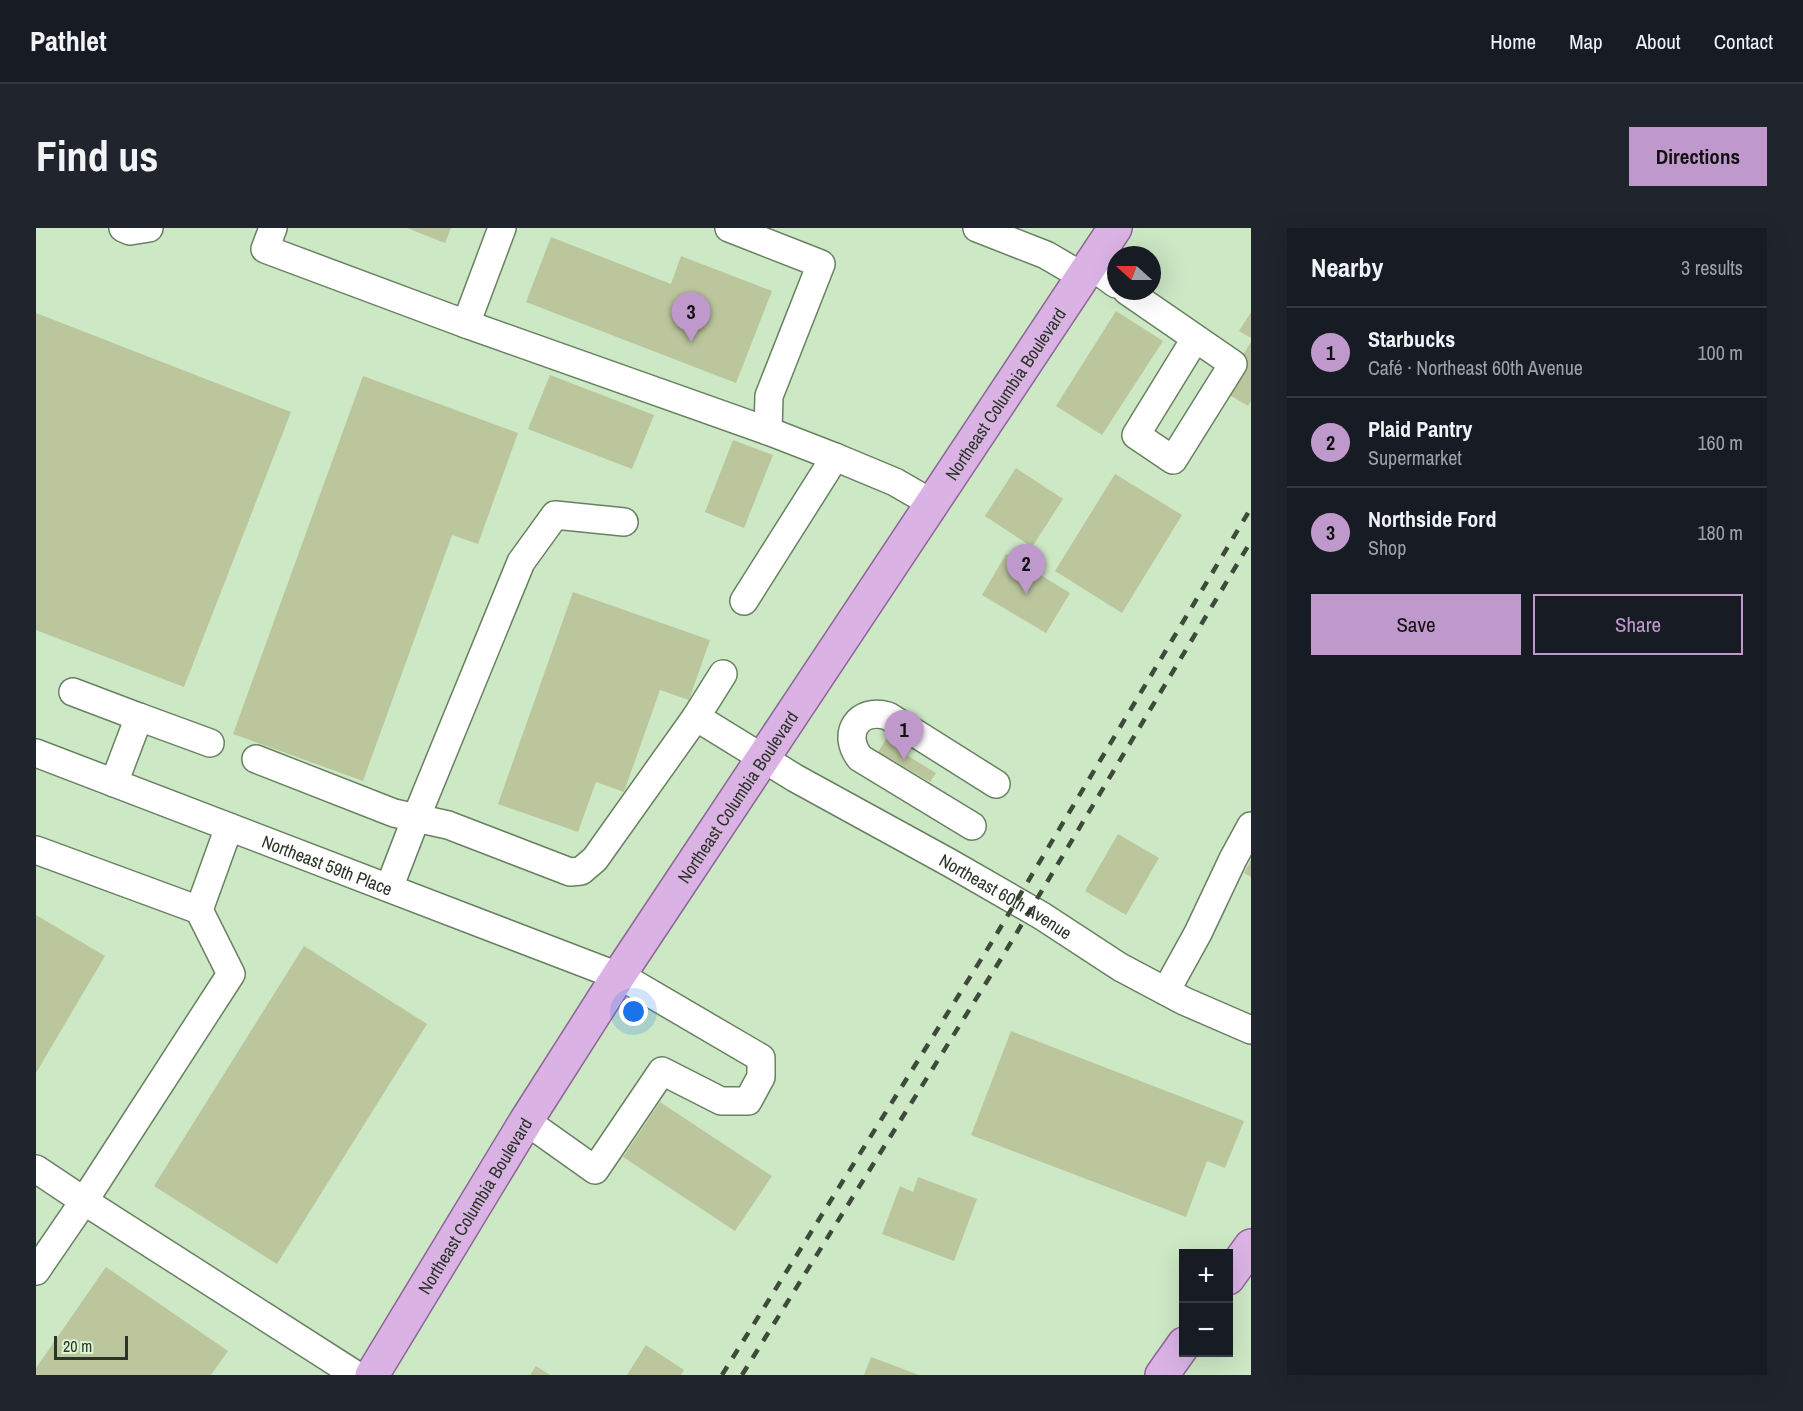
<!DOCTYPE html>
<html lang="en">
<head>
<meta charset="utf-8">
<style>
	:root { --surface:#171b24; --page:#20242c; --text:#f1f3f6; --muted:#9ea1a6; --line:#363941; --accent:#c099cc }
	body { margin:0; font-family:"Archivo Narrow",sans-serif; background:var(--page); color:var(--text) }
	.controls { position:absolute; right:18px; bottom:18px; display:grid; overflow:hidden; border-radius:0px; box-shadow:0 6px 24px #0002 }
	.controls button { width:54px; height:54px; display:grid; place-items:center; padding:0; border:0; border-bottom:2px solid var(--line); background:var(--surface); color:var(--text); font:30px sans-serif }
	.compass { position:absolute; left:1071px; top:18px; width:54px; height:54px; border-radius:50%; background:var(--surface); box-shadow:0 6px 24px #0002; rotate:291deg }
	.scale { position:absolute; left:18px; bottom:15px; width:74px; box-sizing:border-box; padding-left:6px; border:3px solid #2a3527; border-top:0; font-size:16px; line-height:21px; white-space:nowrap; color:#2a3527; -webkit-text-stroke:4px #daf6d2; paint-order:stroke }
	.you { position:absolute; left:598px; top:784px; width:21px; height:21px; margin:-15px; border:4px solid #fff; border-radius:50%; background:#1a73e8; box-shadow:0 0 0 9px #1a73e833 }
	.badge { display:grid; place-items:center; width:39px; height:39px; border-radius:50%; background:var(--accent); color:#111; font-size:20px; font-weight:700 }
	.pin { position:absolute; translate:-50% -50px; filter:drop-shadow(0 2px 3px #0008) }
	.pin::after { content:''; position:absolute; top:32px; width:21px; height:18px; background:inherit; clip-path:polygon(0 0,100% 0,50% 100%) }
	.list { margin:0; padding:0; list-style:none }
	h2 { display:flex; justify-content:space-between; align-items:center; height:78px; margin:0; padding:0 24px; font-size:26px }
	h2 small { font-size:20px; font-weight:400; color:var(--muted) }
	.list li { display:grid; grid-template-columns:39px 1fr auto; gap:18px; align-items:center; box-sizing:border-box; height:90px; padding:0 24px; border-top:2px solid var(--line) }
	.list b { display:block; font-size:22px; white-space:nowrap }
	.list p { margin:0; font-size:20px; white-space:nowrap; color:var(--muted) }
	.list em { font-size:20px; font-style:normal; color:var(--muted) }
	.actions { display:flex; gap:12px; padding:18px 24px }
	.actions a { flex:1; padding:14px 0; border:2px solid var(--accent); border-radius:0px; text-align:center; font-size:21px; color:var(--accent) }
	.actions .main { background:var(--accent); color:#111 }
	.map { position:relative; flex:none; width:1215px; height:1147px; overflow:hidden; border-radius:0px }
	header { display:flex; align-items:center; gap:36px; box-sizing:border-box; height:84px; padding:0 30px; background:var(--surface); border-bottom:2px solid var(--line) }
	header strong { font-size:28px }
	nav { display:flex; gap:33px; margin-inline-start:auto; font-size:21px }
	.intro { display:flex; align-items:center; justify-content:space-between; box-sizing:border-box; height:144px; padding:0 36px }
	h1 { margin:0; font-size:42px }
	.button { padding:15px 27px; border-radius:0px; background:var(--accent); color:#111; font-size:21px; font-weight:700 }
	main { display:flex; gap:36px; padding:0 36px }
	aside { flex:1; background:var(--surface); border-radius:0px; box-shadow:0 6px 24px #0002 }
	.map>svg:first-child { display:block }
	.building { fill:#bcc69d }
	.lines { fill:none; stroke-linecap:round; stroke-linejoin:round }
	.minor-casing { stroke:#688161; stroke-width:30 }
	.major-casing { stroke:#8c6696; stroke-width:36 }
	.minor { stroke:#fff; stroke-width:27 }
	.major { stroke:#dab3e4; stroke-width:33 }
	.rail { stroke:#3e4b3a; stroke-width:4.5; stroke-dasharray:10 10; stroke-linecap:butt }
	.labels { text-anchor:middle; dominant-baseline:central; stroke-width:6; stroke-linejoin:round; paint-order:stroke }
	.street-label { font-size:18px; fill:#2a3527; stroke:#daf6d2 }
</style>
</head>
<body>
<header>
<strong>Pathlet</strong>
<nav><a>Home</a><a>Map</a><a>About</a><a>Contact</a></nav>
</header>
<div class="intro"><h1>Find us</h1><a class="button">Directions</a></div>
<main>
<div class="map">
<svg width="1215" height="1147" viewBox="0 0 1215 1147">
	<rect width="100%" height="100%" fill="#cde8c5"/>
	<path class="building" d="M371 0H415L409 15Z
		M515 9 635 56 645 28 736 63 700 155 490 74Z
		M1080 83 1127 113 1066 207 1020 178Z
		M1215 84V110L1203 103Z
		M0 85 255 184 148 459 0 402Z
		M1215 114V173L1212 178 1185 162Z
		M514 147 618 187 596 241 492 201Z
		M327 148 482 205 442 316 416 307 327 553 197 506Z
		M697 212 737 227 708 300 669 284Z
		M980 240 1027 271 996 319 949 288Z
		M1079 246 1146 287 1086 385 1019 343Z
		M970 326 1034 365 1010 405 946 367Z
		M537 364 674 412 653 472 624 462 588 564 560 554 542 604 462 576Z
		M852 508 862 514 859 520 900 545 894 554 853 530 850 535 839 529Z
		M1082 606 1123 630 1090 687 1049 663Z
		M1215 632V649L1208 645Z
		M0 687 69 728 0 845Z
		M268 718 391 796 241 1036 118 958Z
		M975 803 1208 893 1189 940 1171 933 1150 989 935 907Z
		M624 874 736 948 699 1003 587 929Z
		M882 949 941 971 918 1033 846 1006 864 958 877 964Z
		M70 1039 192 1123 175 1147H0V1140Z
		M610 1117 648 1142 645 1147H591Z
		M835 1129 883 1147H828Z
		M500 1138 514 1147H494Z"/>
	<g class="lines">
		<defs>
			<g id="minor">
				<path d="M87 0 94 3 113 0"/>
				<path d="M237 0 229 21 430 96 466 0"/>
				<path d="M693 0 785 36 733 168 732 203"/>
				<path d="M941 0 1010 27 1046 48"/>
				<path d="M1054 37 1080 56"/>
				<path d="M1091 63 1197 136 1137 232 1100 207 1159 111"/>
				<path d="M430 96 732 203 799 229 859 254 897 276"/>
				<path d="M708 373 799 229"/>
				<path d="M37 464 103 489 78 555"/>
				<path d="M103 489 174 515"/>
				<path id="s1" d="M660 489 759 550 914 635 1006 688 1084 739 1148 773 1215 802"/>
				<path id="s2" d="M0 525 582 748"/>
				<path d="M220 531 358 585 380 590 485 334 519 287 588 294"/>
				<path d="M936 598 824 530C805 506 822 479 852 488L960 556"/>
				<path d="M0 622 163 682"/>
				<path d="M353 660 380 590 412 597 534 644 545 643 559 631 660 489 687 446"/>
				<path d="M1130 763 1162 705 1197 631 1215 598"/>
				<path d="M490 893 559 942 626 843 685 873H712L725 849V830L583 747"/>
				<path d="M0 941 48 973 320 1147"/>
				<path d="M0 1043 48 973 195 746 163 682 193 599"/>
			</g>
			<g id="major">
				<path d="M1192 1050 1215 1018"/>
				<path id="s3" d="M336 1147 490 893 583 747 1079 0"/>
				<path d="M1126 1147 1148 1116"/>
			</g>
		</defs>
		<use href="#minor" class="minor-casing"/>
		<use href="#major" class="major-casing"/>
		<use href="#minor" class="minor"/>
		<use href="#major" class="major"/>
		<path class="rail" d="M686 1147 954 717 1215 280
			M706 1147 968 726 1215 313"/>
	</g>
	<g class="labels">
		<g class="street-label">
			<text stroke="none"><textPath href="#s3" startOffset="1168">Northeast Columbia Boulevard</textPath></text>
			<text stroke="none"><textPath href="#s3" startOffset="684">Northeast Columbia Boulevard</textPath></text>
			<text stroke="none"><textPath href="#s2" startOffset="312">Northeast 59th Place</textPath></text>
			<text stroke="none"><textPath href="#s1" startOffset="358">Northeast 60th Avenue</textPath></text>
			<text stroke="none"><textPath href="#s3" startOffset="198">Northeast Columbia Boulevard</textPath></text>
		</g>
	</g>
</svg>
<div class="controls">
<button>+</button>
<button>−</button>
</div>
<svg class="compass" viewBox="-18 -18 36 36"><path d="M0-13l5 13h-10z" fill="#e53935"/><path d="M0 13l5-13h-10z" fill="#9ea1a6"/></svg>
<div class="scale">20 m</div>
<div class="you"></div>
<div class="pin badge" style="left:868px;top:532px">1</div>
<div class="pin badge" style="left:990px;top:366px">2</div>
<div class="pin badge" style="left:655px;top:114px">3</div>
</div>
<aside>
<h2>Nearby<small>3 results</small></h2>
<ul class="list">
<li><span class="badge">1</span><div><b>Starbucks</b><p>Café · Northeast 60th Avenue</p></div><em>100 m</em></li>
<li><span class="badge">2</span><div><b>Plaid Pantry</b><p>Supermarket</p></div><em>160 m</em></li>
<li><span class="badge">3</span><div><b>Northside Ford</b><p>Shop</p></div><em>180 m</em></li>
</ul>
<div class="actions"><a class="main">Save</a><a>Share</a></div>
</aside>
</main>
</body>
</html>
